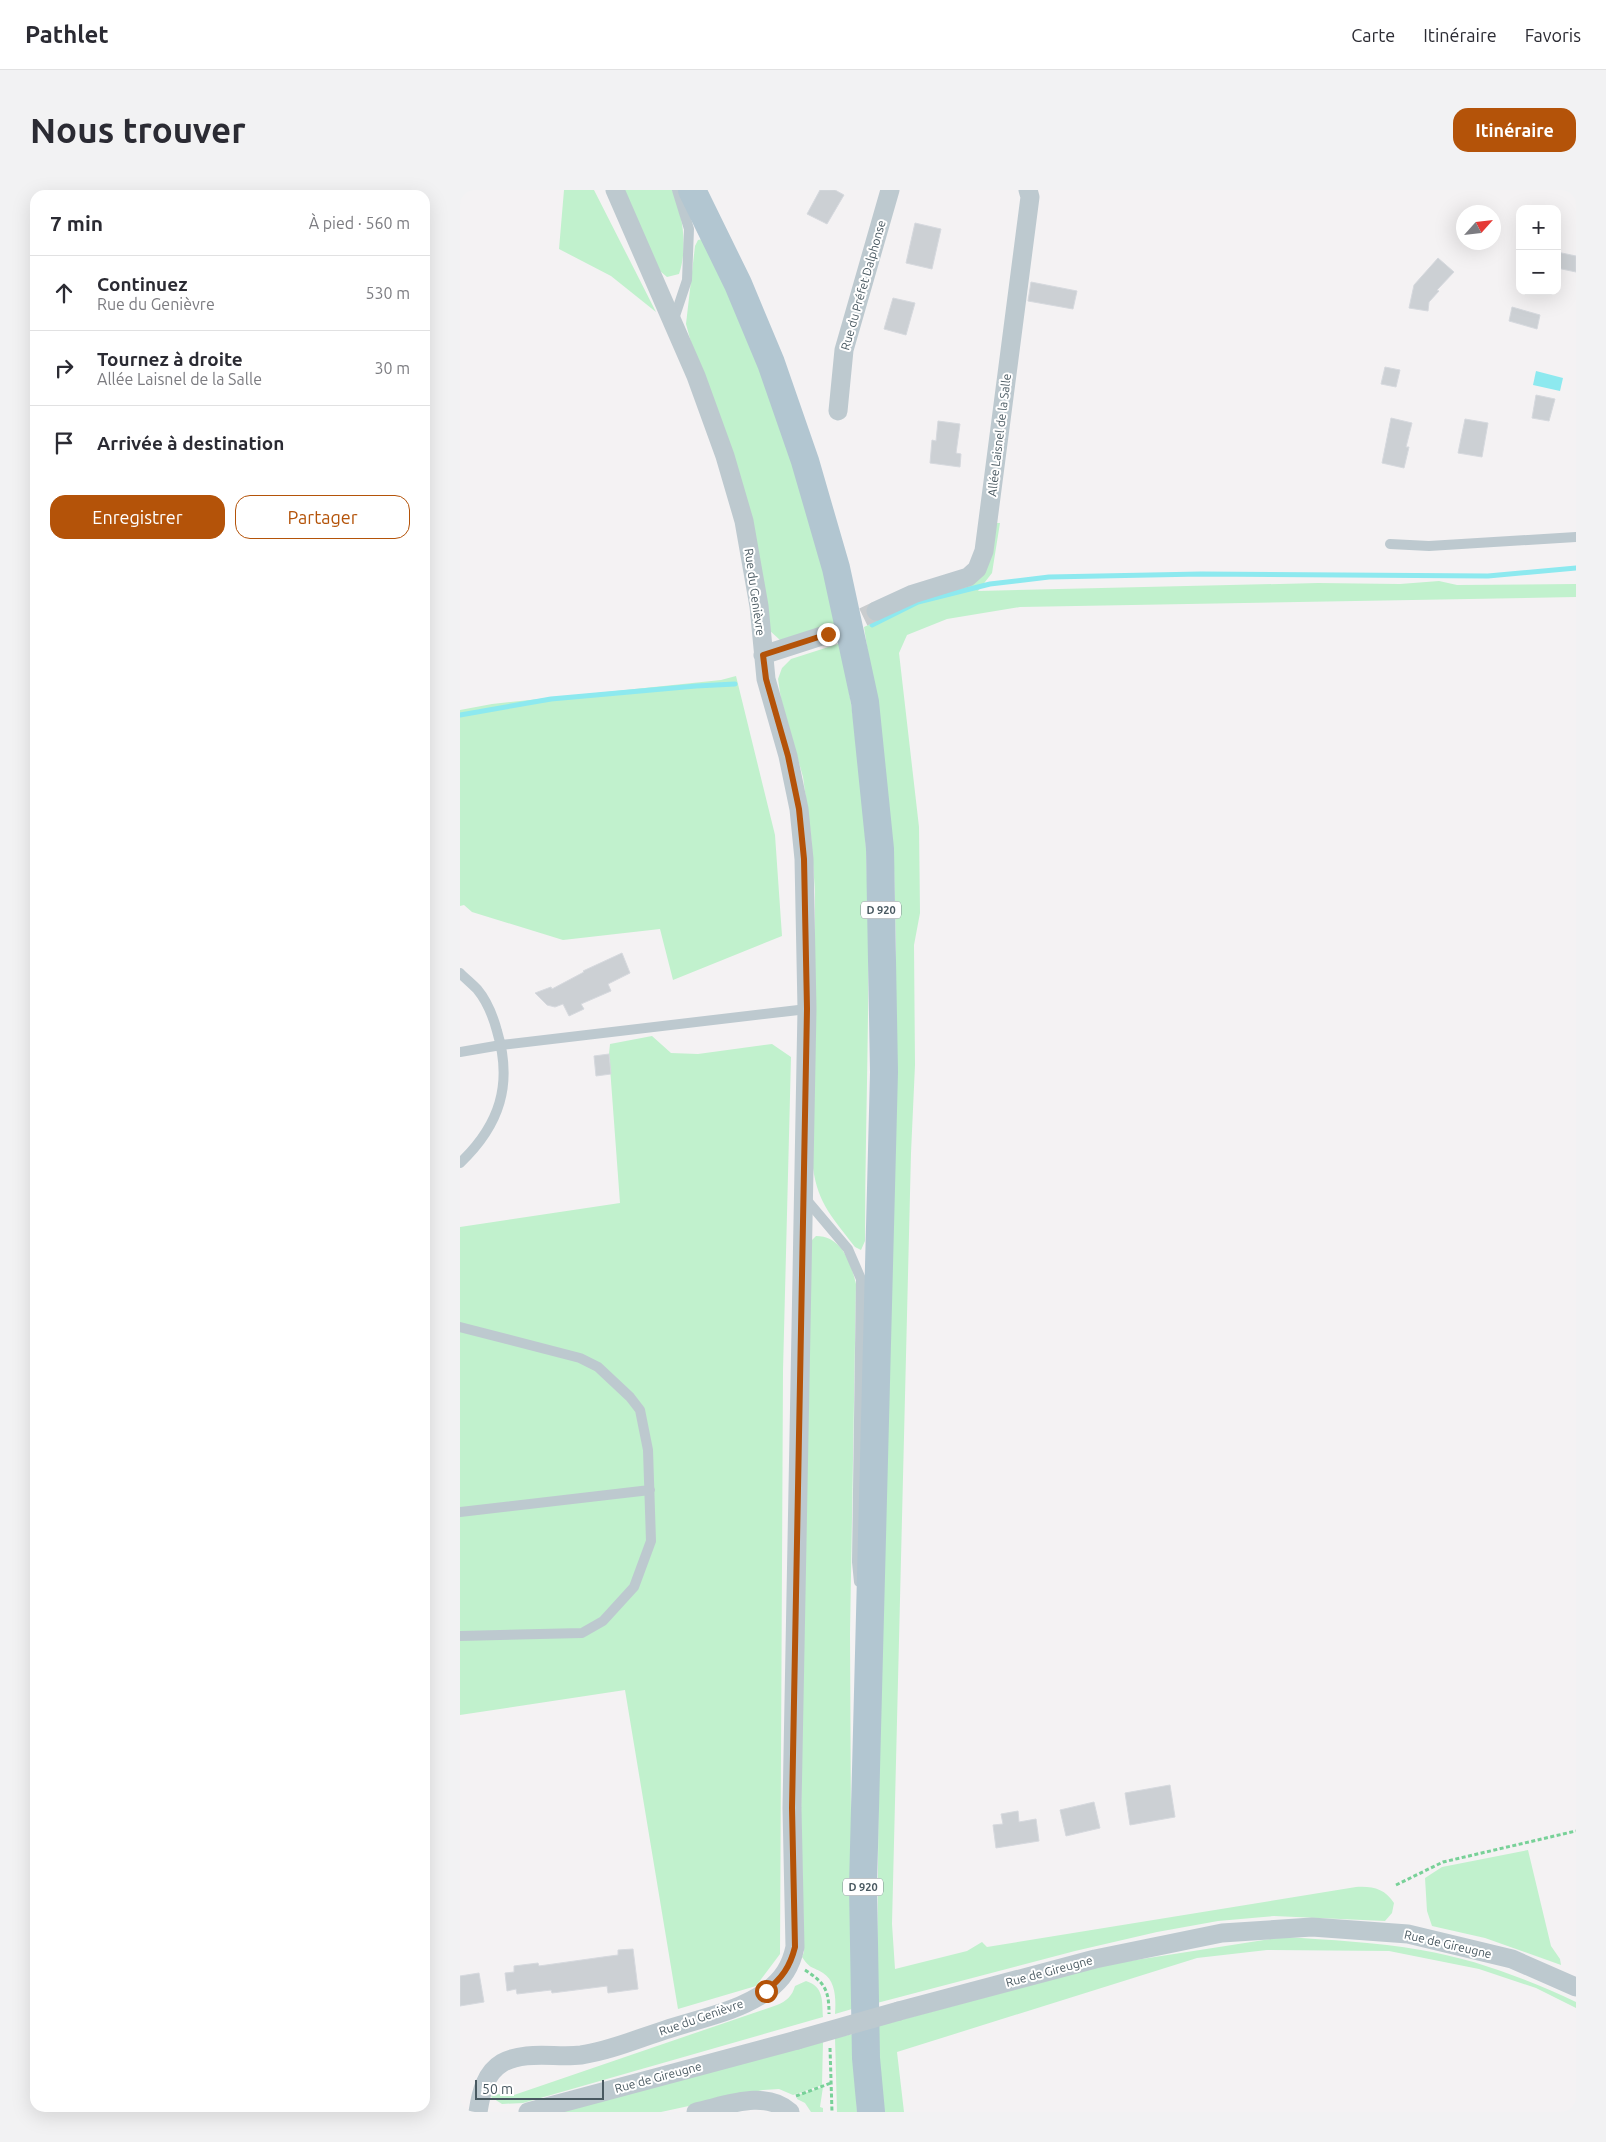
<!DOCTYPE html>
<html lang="fr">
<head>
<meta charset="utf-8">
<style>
	:root { --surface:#fff; --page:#f2f2f3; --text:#2b2b33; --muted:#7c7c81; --line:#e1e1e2; --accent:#b45309 }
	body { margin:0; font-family:Ubuntu,sans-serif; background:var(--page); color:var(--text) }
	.controls { position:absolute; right:15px; top:15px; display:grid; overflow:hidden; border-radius:10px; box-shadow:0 5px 20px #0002 }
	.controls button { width:45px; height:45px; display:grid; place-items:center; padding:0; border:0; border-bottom:1px solid var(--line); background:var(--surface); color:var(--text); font:25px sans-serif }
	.compass { position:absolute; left:996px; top:15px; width:45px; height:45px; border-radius:50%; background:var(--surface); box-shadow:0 5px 20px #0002; rotate:63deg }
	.scale { position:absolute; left:15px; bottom:12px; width:129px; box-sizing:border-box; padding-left:5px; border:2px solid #495961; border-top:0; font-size:14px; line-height:18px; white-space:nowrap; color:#495961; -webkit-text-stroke:4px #fff; paint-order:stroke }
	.stop { position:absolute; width:15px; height:15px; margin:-11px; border:4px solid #b45309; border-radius:50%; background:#fff }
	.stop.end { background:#b45309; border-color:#fff; box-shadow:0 1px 5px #0008 }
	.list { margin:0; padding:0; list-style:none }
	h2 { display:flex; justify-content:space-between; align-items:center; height:65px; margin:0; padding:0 20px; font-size:21px }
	h2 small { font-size:16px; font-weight:400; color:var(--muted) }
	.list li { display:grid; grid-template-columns:32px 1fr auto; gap:15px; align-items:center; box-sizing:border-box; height:75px; padding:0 20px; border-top:1px solid var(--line) }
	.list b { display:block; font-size:19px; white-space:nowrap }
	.list p { margin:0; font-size:16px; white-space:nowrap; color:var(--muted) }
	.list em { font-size:16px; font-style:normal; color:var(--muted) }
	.actions { display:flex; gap:10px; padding:15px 20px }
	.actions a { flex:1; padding:11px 0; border:1px solid var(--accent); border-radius:15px; text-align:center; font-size:18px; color:var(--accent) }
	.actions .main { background:var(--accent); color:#fff }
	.icon { flex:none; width:28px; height:28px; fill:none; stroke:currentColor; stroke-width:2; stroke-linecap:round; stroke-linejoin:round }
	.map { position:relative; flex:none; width:1116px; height:1922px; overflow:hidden; border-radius:15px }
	header { display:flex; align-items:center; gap:30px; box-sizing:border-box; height:70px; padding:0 25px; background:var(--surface); border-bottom:1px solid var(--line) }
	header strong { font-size:24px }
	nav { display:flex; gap:28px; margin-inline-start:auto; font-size:18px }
	.intro { display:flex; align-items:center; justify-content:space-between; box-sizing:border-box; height:120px; padding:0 30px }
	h1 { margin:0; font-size:35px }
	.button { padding:12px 22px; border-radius:15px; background:var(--accent); color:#fff; font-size:18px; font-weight:700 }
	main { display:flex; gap:30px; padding:0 30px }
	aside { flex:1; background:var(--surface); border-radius:15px; box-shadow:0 5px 20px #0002 }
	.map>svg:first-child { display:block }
	.green { fill:#c1f1cd }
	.water { fill:#8de9ef }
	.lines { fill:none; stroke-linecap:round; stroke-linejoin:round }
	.stream { stroke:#8de9ef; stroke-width:5 }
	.building { fill:#ccd0d4; stroke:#d6d9de }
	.minor-tunnel { stroke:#c9ccce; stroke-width:19; stroke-dasharray:19 9; stroke-linecap:butt }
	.path { stroke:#78d198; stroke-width:3; stroke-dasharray:4 2.5; stroke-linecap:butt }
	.service { stroke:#bdc9cf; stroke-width:10 }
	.minor { stroke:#bdc9cf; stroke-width:19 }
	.primary { stroke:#b2c6d1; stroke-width:28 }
	.minor-bridge { stroke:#bdc9cf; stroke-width:19 }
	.route { stroke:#b45309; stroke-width:6 }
	.labels { text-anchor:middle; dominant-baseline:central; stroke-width:4; stroke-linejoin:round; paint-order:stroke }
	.shield { fill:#fff; stroke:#808b90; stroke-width:1 }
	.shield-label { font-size:11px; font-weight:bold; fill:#495961 }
	.street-label { font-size:12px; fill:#495961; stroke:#fff }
</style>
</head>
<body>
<header>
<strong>Pathlet</strong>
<nav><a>Carte</a><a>Itinéraire</a><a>Favoris</a></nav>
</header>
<div class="intro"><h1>Nous trouver</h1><a class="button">Itinéraire</a></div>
<main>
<aside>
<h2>7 min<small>À pied · 560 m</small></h2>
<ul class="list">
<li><svg class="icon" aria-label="ahead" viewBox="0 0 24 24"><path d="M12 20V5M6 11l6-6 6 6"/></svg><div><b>Continuez</b><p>Rue du Genièvre</p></div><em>530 m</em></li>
<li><svg class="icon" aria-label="right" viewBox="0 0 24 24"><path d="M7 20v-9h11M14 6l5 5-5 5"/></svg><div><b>Tournez à droite</b><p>Allée Laisnel de la Salle</p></div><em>30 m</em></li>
<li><svg class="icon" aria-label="arrive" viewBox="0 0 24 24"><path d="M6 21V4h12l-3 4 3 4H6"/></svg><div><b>Arrivée à destination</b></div></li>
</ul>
<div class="actions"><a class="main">Enregistrer</a><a>Partager</a></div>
</aside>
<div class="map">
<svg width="1116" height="1922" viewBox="0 0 1116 1922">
	<rect width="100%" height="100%" fill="#f4f2f3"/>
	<path class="green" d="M104 0H134L196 122 151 86 99 59Z
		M161 0H212C223 24 228 58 219 84L207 87 200 81Z
		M244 49 299 171 352 329 377 434 320 450 309 440 226 134 235 56 238 50Z
		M536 333H540L532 383 518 401 858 393 940 394 979 391 997 395 1116 394V407L560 417 487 429 447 445 439 463 459 637 460 723 454 755 455 875 451 963 432 1734 435 1779 507 1761 522 1752 527 1757 896 1697C913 1696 925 1699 934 1713L932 1723 925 1731 814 1726 758 1731 697 1742 615 1761 417 1813 419 1543 436 758 434 678 422 554 404 437 423 428 448 411 506 396Z
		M381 453C390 509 401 566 404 622 413 765 405 908 405 1051L401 1060 395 1057C373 1028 358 1014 353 978L355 701 351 646 343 587 321 509 318 489 322 478 331 469Z
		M276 486 315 645 322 746 213 790 200 739 103 750 12 722 4 715 0 716V520L32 514 261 490Z
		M192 846 211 863 238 864 312 854 331 867 323 1181 320 1764 296 1796 218 1819 165 1500 0 1525V1037L160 1013 149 864 150 854Z
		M356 1046C382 1046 391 1073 396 1094L390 1444 392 1819 375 1824C376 1810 376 1791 363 1783 352 1776 351 1780 342 1767L344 1762 341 1625 349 1053Z
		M1068 1660 1091 1756 1100 1769 1101 1775 1025 1748 972 1736 967 1721 965 1688 982 1677Z
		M824 1747C870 1750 916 1752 961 1760 1015 1769 1067 1789 1116 1812V1818L1076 1798 1019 1779 929 1761 807 1760 737 1768 437 1862 444 1922H420L418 1836 650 1774Z
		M346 1791C364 1797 362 1810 363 1827L63 1913 42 1914 31 1907 32 1904 54 1905 317 1815C327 1811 332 1806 335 1796Z
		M393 1844 397 1922H377L375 1848Z
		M363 1852 362 1895 333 1905 319 1899 303 1900 201 1922H100Z
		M363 1897 360 1917 363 1918V1922H351L345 1913 337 1909 338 1905Z"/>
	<path class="water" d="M1076 181 1103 188 1100 201 1073 195Z"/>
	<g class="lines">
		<path class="stream" d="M412 435 458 412 530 394 589 387 741 384 1028 386 1116 378
			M0 525 91 509 236 496 275 494"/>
	</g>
	<path class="building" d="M360 0H375L384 5 367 34 347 24Z
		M455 33 481 39 472 79 446 73Z
		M1097 62 1116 66V82L1097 78Z
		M978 68 994 82 977 100 979 101 969 112 968 121 949 118 954 95Z
		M571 92 617 101 613 119 568 111Z
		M433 108 455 113 446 145 424 139Z
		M1052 117 1080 125 1077 139 1049 131Z
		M925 177 940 180 936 197 921 194Z
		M1076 205 1095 209 1089 231 1072 228Z
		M931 228 952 233 946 257H949L944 278 922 273Z
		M1005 229 1028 233 1022 267 998 263Z
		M478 231 500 234 496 263 501 264 500 277 470 273 472 250 476 251Z
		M162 763 170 783 148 794 151 801 121 814 124 819 109 826 103 814 95 817 87 815 75 803 91 797 92 799 124 782 123 781Z
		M149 864 151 884 136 886 134 866Z
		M710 1595 715 1627 670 1635 665 1603Z
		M634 1612 640 1638 606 1646 600 1620Z
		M558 1621 559 1632 576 1629 579 1651 536 1658 533 1635 543 1634 541 1624Z
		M173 1759 178 1799 148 1803 147 1796 92 1803 91 1800 57 1804 56 1799 47 1801 45 1783 54 1782V1776L78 1773 79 1776 143 1767 158 1765V1760Z
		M19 1783 24 1812 0 1816V1786Z"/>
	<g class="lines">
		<path class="minor-tunnel" d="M378 439 416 421"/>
		<path class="path" d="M936 1695 983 1672 1116 1641
			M345 1780C365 1793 369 1800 369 1824
			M370 1858 372 1922
			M336 1906 371 1893"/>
		<path class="service" d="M213 132 227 90 229 39 217 0
			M930 354 969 356 1116 347
			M0 783C5 788 12 794 17 799 27 811 33 826 37 841 53 894 40 935 0 973
			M0 862 41 855 347 819
			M345 1008 388 1059 401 1089 397 1372 399 1392
			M0 1137 120 1168 138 1177 170 1207 180 1220 188 1260 191 1351 174 1397 143 1431 122 1443 0 1446
			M0 1322 190 1300"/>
		<path class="minor" d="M378 221 384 160 430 0
			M416 421 453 404 508 387 517 379 524 361 570 7 568 0
			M303 465 368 444
			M439 1821 635 1769 762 1743 852 1737 948 1744 1052 1769 1116 1797
			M18 1922C21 1903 25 1883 42 1873 65 1860 96 1868 121 1865 149 1861 177 1849 205 1840 238 1829 278 1822 307 1801 323 1789 331 1776 335 1757L332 1618 347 819 344 669 339 619 328 566 306 489 299 416 284 331 265 266 236 186 155 0
			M68 1922 337 1850
			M236 1922C265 1916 305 1899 330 1922"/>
		<path class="primary" d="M232 0 278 94 311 173 345 271 376 378 405 512 420 659 424 882 403 1696 406 1868 411 1922"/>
		<path class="minor-bridge" d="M337 1850 439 1821"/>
	</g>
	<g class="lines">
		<path class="route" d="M306 1801C322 1788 330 1777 335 1757L332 1618 347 819 344 669 339 619 328 566 306 489 303 465 368 444"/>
	</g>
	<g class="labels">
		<g class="shield">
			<rect x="401" y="711.5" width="40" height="17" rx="4"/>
			<rect x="383" y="1688.5" width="40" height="17" rx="4"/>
		</g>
		<g class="shield-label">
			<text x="421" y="720">D 920</text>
			<text x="403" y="1697">D 920</text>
		</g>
		<g class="street-label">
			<text transform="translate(403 95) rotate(-74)">Rue du Préfet Dalphonse</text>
			<text transform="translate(539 245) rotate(-83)">Allée Laisnel de la Salle</text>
			<text transform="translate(295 402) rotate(82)">Rue du Genièvre</text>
			<text transform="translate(988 1754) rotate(13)">Rue de Gireugne</text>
			<text transform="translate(589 1781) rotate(-15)">Rue de Gireugne</text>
			<text transform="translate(241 1827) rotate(-19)">Rue du Genièvre</text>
			<text transform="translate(198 1887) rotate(-15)">Rue de Gireugne</text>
		</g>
	</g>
</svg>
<div class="controls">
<button>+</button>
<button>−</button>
</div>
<svg class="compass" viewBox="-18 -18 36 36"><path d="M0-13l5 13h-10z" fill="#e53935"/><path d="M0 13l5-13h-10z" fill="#7c7c81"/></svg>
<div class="scale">50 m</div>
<div class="stop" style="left:306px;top:1801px"></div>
<div class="stop end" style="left:368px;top:444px"></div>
</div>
</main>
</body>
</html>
